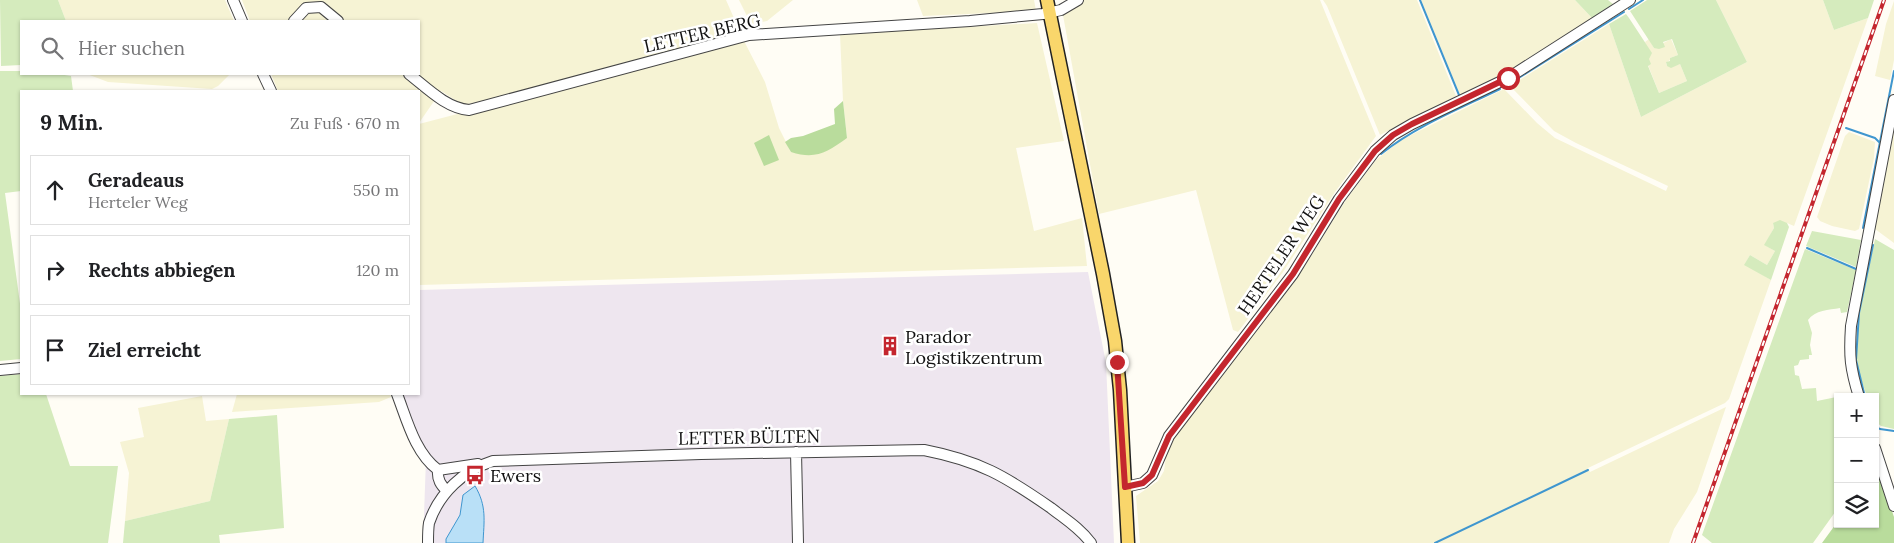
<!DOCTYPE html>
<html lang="de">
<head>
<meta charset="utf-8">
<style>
	:root { --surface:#fff; --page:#f2f2f2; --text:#202124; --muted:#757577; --line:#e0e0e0 }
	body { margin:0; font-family:Lora,serif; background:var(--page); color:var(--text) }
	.controls { position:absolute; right:15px; bottom:15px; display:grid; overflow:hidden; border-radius:0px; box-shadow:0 1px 4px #0004 }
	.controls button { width:45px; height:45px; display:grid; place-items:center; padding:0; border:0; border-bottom:1px solid var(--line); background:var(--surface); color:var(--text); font:25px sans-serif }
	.stop { position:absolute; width:15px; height:15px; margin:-11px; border:4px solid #c4262e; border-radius:50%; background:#fff }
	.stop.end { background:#c4262e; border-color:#fff; box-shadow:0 1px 5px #0008 }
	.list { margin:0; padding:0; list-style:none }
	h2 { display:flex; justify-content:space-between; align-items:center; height:65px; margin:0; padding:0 20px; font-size:21px }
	h2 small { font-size:16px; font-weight:400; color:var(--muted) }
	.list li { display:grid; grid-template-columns:32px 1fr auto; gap:15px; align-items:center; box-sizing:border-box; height:70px; margin:0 10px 10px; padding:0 10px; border:1px solid var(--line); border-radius:0px }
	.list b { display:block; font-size:19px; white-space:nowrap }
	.list p { margin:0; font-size:16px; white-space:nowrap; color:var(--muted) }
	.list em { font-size:16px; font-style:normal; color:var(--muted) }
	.icon { flex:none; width:28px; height:28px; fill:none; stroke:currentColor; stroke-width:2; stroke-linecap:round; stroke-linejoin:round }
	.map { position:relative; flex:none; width:1894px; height:543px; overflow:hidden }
	.search { position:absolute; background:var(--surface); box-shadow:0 1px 4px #0004; left:20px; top:20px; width:400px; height:55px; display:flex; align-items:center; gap:12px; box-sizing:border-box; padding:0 18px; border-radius:0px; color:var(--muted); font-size:19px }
	.panel { position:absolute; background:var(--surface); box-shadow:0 1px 4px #0004; left:20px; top:90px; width:400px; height:305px; border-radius:0px }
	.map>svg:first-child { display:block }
	.industrial { fill:#eee6ef }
	.farmland { fill:#f6f3d4 }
	.green { fill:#d5ebbd }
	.forest { fill:#b9dc9c }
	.water { fill:#b9e0f7; stroke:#3f96cf }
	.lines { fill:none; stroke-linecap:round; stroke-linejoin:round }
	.stream { stroke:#3f96cf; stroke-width:2 }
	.minor-casing { stroke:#444; stroke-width:12 }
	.major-casing { stroke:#222; stroke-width:15 }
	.minor { stroke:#fff; stroke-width:10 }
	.major { stroke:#f9d66b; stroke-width:12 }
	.rail-casing { stroke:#c4262e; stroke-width:4 }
	.rail { stroke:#fff; stroke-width:2; stroke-dasharray:5.5; stroke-linecap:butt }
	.route { stroke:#c4262e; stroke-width:6 }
	.labels { text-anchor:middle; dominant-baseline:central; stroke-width:5; stroke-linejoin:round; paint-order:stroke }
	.street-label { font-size:18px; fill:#111; stroke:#fff }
	.poi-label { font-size:18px; fill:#111; stroke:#fff; text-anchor:start }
</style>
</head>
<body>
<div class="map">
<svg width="1894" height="543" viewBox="0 0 1894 543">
	<rect width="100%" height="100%" fill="#fffdf5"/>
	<path class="industrial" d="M1088 272 1106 363 1114 543H423L426 459 400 394H419V290Z"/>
	<path class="farmland" d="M58 0H225L234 21H66Z
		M242 0H726L741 34 500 97 463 105 441 91 419 123V91H278L271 74H419V21H250Z
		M739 0H793L767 21 751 24Z
		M917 0H1034L1036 11 923 16Z
		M1084 0H1320L1376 136 1335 192 1283 272 1238 332 1233 330 1196 190 1099 214 1063 15Z
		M1323 0H1417L1456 96 1380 135 1327 6Z
		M1421 0H1575L1592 18 1510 70 1460 95Z
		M1716 0H1823L1834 30 1868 18 1794 226 1787 223H1773L1774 228 1765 245 1775 251 1767 265 1750 255 1745 264 1771 280 1729 399 1725 403 1588 468 1590 472 1726 407 1697 492 1674 529 1669 543H1140L1136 496 1158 481 1164 471 1166 456 1173 439 1298 277 1346 200 1376 160 1400 141 1417 132 1504 89 1537 123 1555 138 1666 191 1668 186 1576 143 1554 131 1510 86 1609 24 1641 117 1747 62Z
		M1894 1V60L1890 80 1875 76 1886 24Z
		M1037 23 1064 141 1016 148 1034 231 1082 218 1087 266 419 285V124L743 39 765 82 779 128 791 152 847 138 843 101 840 34Z
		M1649 39 1654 48 1671 39 1678 55 1670 58V60L1666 63 1667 66 1680 64 1687 81 1659 93 1648 65 1649 59 1645 42Z
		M87 74H230L218 86 212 89 108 82Z
		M1894 125V243L1875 229Z
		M1849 132 1875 142 1874 158 1859 229 1855 231 1832 226 1820 221 1817 217 1845 136Z
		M237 394H390L391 397 379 402 232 412Z
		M202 396 206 421 229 419 210 501 125 521 129 473 120 442 144 437 138 408Z"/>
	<path class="green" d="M0 0H58L66 21H21V65L1 66Z
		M1575 0H1608L1613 4 1592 18Z
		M1647 0H1716L1747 62 1641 117 1609 24 1626 14 1629 18 1652 53 1649 59 1651 64 1648 66 1659 93 1687 81 1680 64 1671 68 1667 66 1666 62 1670 61V58L1678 55 1672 39 1663 42 1665 47 1659 49 1654 48 1630 11Z
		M1823 0H1874L1868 18 1834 30Z
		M0 71H21V74H58L71 76 73 91H21V191L5 193 21 311V359L0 361Z
		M1780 220 1787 223 1789 227 1771 280 1744 265 1750 255 1767 265 1775 251 1764 245 1774 228 1773 223Z
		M1812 231 1861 240 1856 267 1806 246Z
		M1875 239 1894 250V429L1881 426 1875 421V397H1867C1864 387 1860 377 1858 367 1852 329 1868 277 1875 239Z
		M1805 249 1856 270 1847 312 1841 313 1840 308C1829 310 1815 310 1808 320L1812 333 1810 345 1812 355H1809V359L1800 360 1798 365 1794 366 1795 375 1799 376 1802 389 1816 388 1817 401 1851 394 1852 397H1838V508L1813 543H1712L1702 535Z
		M21 374V394H46L70 466H118L108 543H0V376Z
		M277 415 284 528 219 535 220 543H123L125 521 210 501 229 419Z"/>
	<path class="forest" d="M843 101 847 138C827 152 816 160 791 152L785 142 791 138 803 136 835 124 834 109Z
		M769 135 779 160 764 166 754 143Z
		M1877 466 1894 517V543H1822L1838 521V524H1875V468Z"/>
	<path class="water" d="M475 486C487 506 484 521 483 543H446V539L460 515 463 495Z"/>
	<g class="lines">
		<path class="stream" d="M1420 0 1459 95
			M1629 9 1643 0
			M1509 84 1624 12
			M1846 128 1875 138 1880 143
			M1381 154C1416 126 1459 109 1500 89
			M1863 228 1894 71
			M1807 248 1856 269
			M1865 397 1856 360 1859 313 1873 245
			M1875 426 1880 429 1894 431
			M1435 543 1588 470"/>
		<defs>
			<path id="minor" d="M233 0 242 21
				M294 21 306 8 321 7 338 21
				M263 74 271 91
				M409 74C427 88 446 108 469 110L749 35 970 21 1043 14 1061 10 1078 0
				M0 370 21 368
				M397 394C407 420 415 453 438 470
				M1859 397C1850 368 1849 356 1851 326L1894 100
				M1875 448 1894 506
				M796 452 798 543
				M438 470 478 464
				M438 470C437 480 441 485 447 491
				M1125 487 1143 483 1152 475 1169 436 1293 274 1339 199 1375 151 1393 135 1412 124 1508 78 1630 0
				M428 543C428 537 428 529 429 523 439 493 464 470 493 461L701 454 924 450C980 461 1005 476 1051 508 1065 519 1080 528 1091 543"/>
			<path id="major" d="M1047 0 1103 274 1115 341 1120 390 1128 543"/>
		</defs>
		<use href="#minor" class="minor-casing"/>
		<use href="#major" class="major-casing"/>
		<use href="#minor" class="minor"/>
		<use href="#major" class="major"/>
		<defs>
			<path id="rail" d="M1693 543 1884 0"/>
		</defs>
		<use href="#rail" class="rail-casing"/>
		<use href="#rail" class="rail"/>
	</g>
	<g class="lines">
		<path class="route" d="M1117 362 1125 487 1143 483 1152 475 1169 436 1293 274 1339 199 1375 151 1393 135 1412 124 1508 78"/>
	</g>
	<defs>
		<symbol id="building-bare" viewBox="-9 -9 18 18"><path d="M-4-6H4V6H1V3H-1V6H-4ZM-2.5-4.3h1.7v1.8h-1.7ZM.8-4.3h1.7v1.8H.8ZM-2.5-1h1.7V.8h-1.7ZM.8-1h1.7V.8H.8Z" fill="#c4262e" stroke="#fff" stroke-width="2.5" paint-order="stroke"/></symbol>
		<symbol id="bus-bare" viewBox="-9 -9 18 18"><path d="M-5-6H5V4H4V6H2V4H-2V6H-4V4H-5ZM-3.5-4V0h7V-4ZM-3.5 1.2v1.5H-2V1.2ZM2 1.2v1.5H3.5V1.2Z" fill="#c4262e" stroke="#fff" stroke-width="2.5" paint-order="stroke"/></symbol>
	</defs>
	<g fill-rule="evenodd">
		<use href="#building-bare" x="876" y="332" width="28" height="28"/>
		<use href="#bus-bare" x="461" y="461" width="28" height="28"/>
	</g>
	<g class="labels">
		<g class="street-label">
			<text transform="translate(702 33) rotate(-13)">LETTER BERG</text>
			<text transform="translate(1281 255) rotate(-56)">HERTELER WEG</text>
			<text transform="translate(749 437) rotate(-1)">LETTER BÜLTEN</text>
		</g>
		<g class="poi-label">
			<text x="905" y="336">Parador<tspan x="905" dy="21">Logistikzentrum</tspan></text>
			<text x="490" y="475">Ewers</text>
		</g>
	</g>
</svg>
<div class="controls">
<button>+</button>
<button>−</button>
<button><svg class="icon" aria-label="layers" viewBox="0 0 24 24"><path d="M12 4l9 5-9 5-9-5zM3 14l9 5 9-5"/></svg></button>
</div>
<div class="stop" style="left:1508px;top:78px"></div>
<div class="stop end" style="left:1117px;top:362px"></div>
<div class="search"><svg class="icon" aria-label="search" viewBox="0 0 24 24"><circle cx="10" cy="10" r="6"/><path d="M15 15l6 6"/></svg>Hier suchen</div>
<section class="panel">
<h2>9 Min.<small>Zu Fuß · 670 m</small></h2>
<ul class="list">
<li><svg class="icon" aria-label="ahead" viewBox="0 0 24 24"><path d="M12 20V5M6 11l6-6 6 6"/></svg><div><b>Geradeaus</b><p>Herteler Weg</p></div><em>550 m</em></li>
<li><svg class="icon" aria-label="right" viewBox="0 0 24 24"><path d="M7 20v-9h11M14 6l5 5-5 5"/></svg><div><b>Rechts abbiegen</b></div><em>120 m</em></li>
<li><svg class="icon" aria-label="arrive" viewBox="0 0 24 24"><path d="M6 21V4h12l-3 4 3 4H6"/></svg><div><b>Ziel erreicht</b></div></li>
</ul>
</section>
</div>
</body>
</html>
